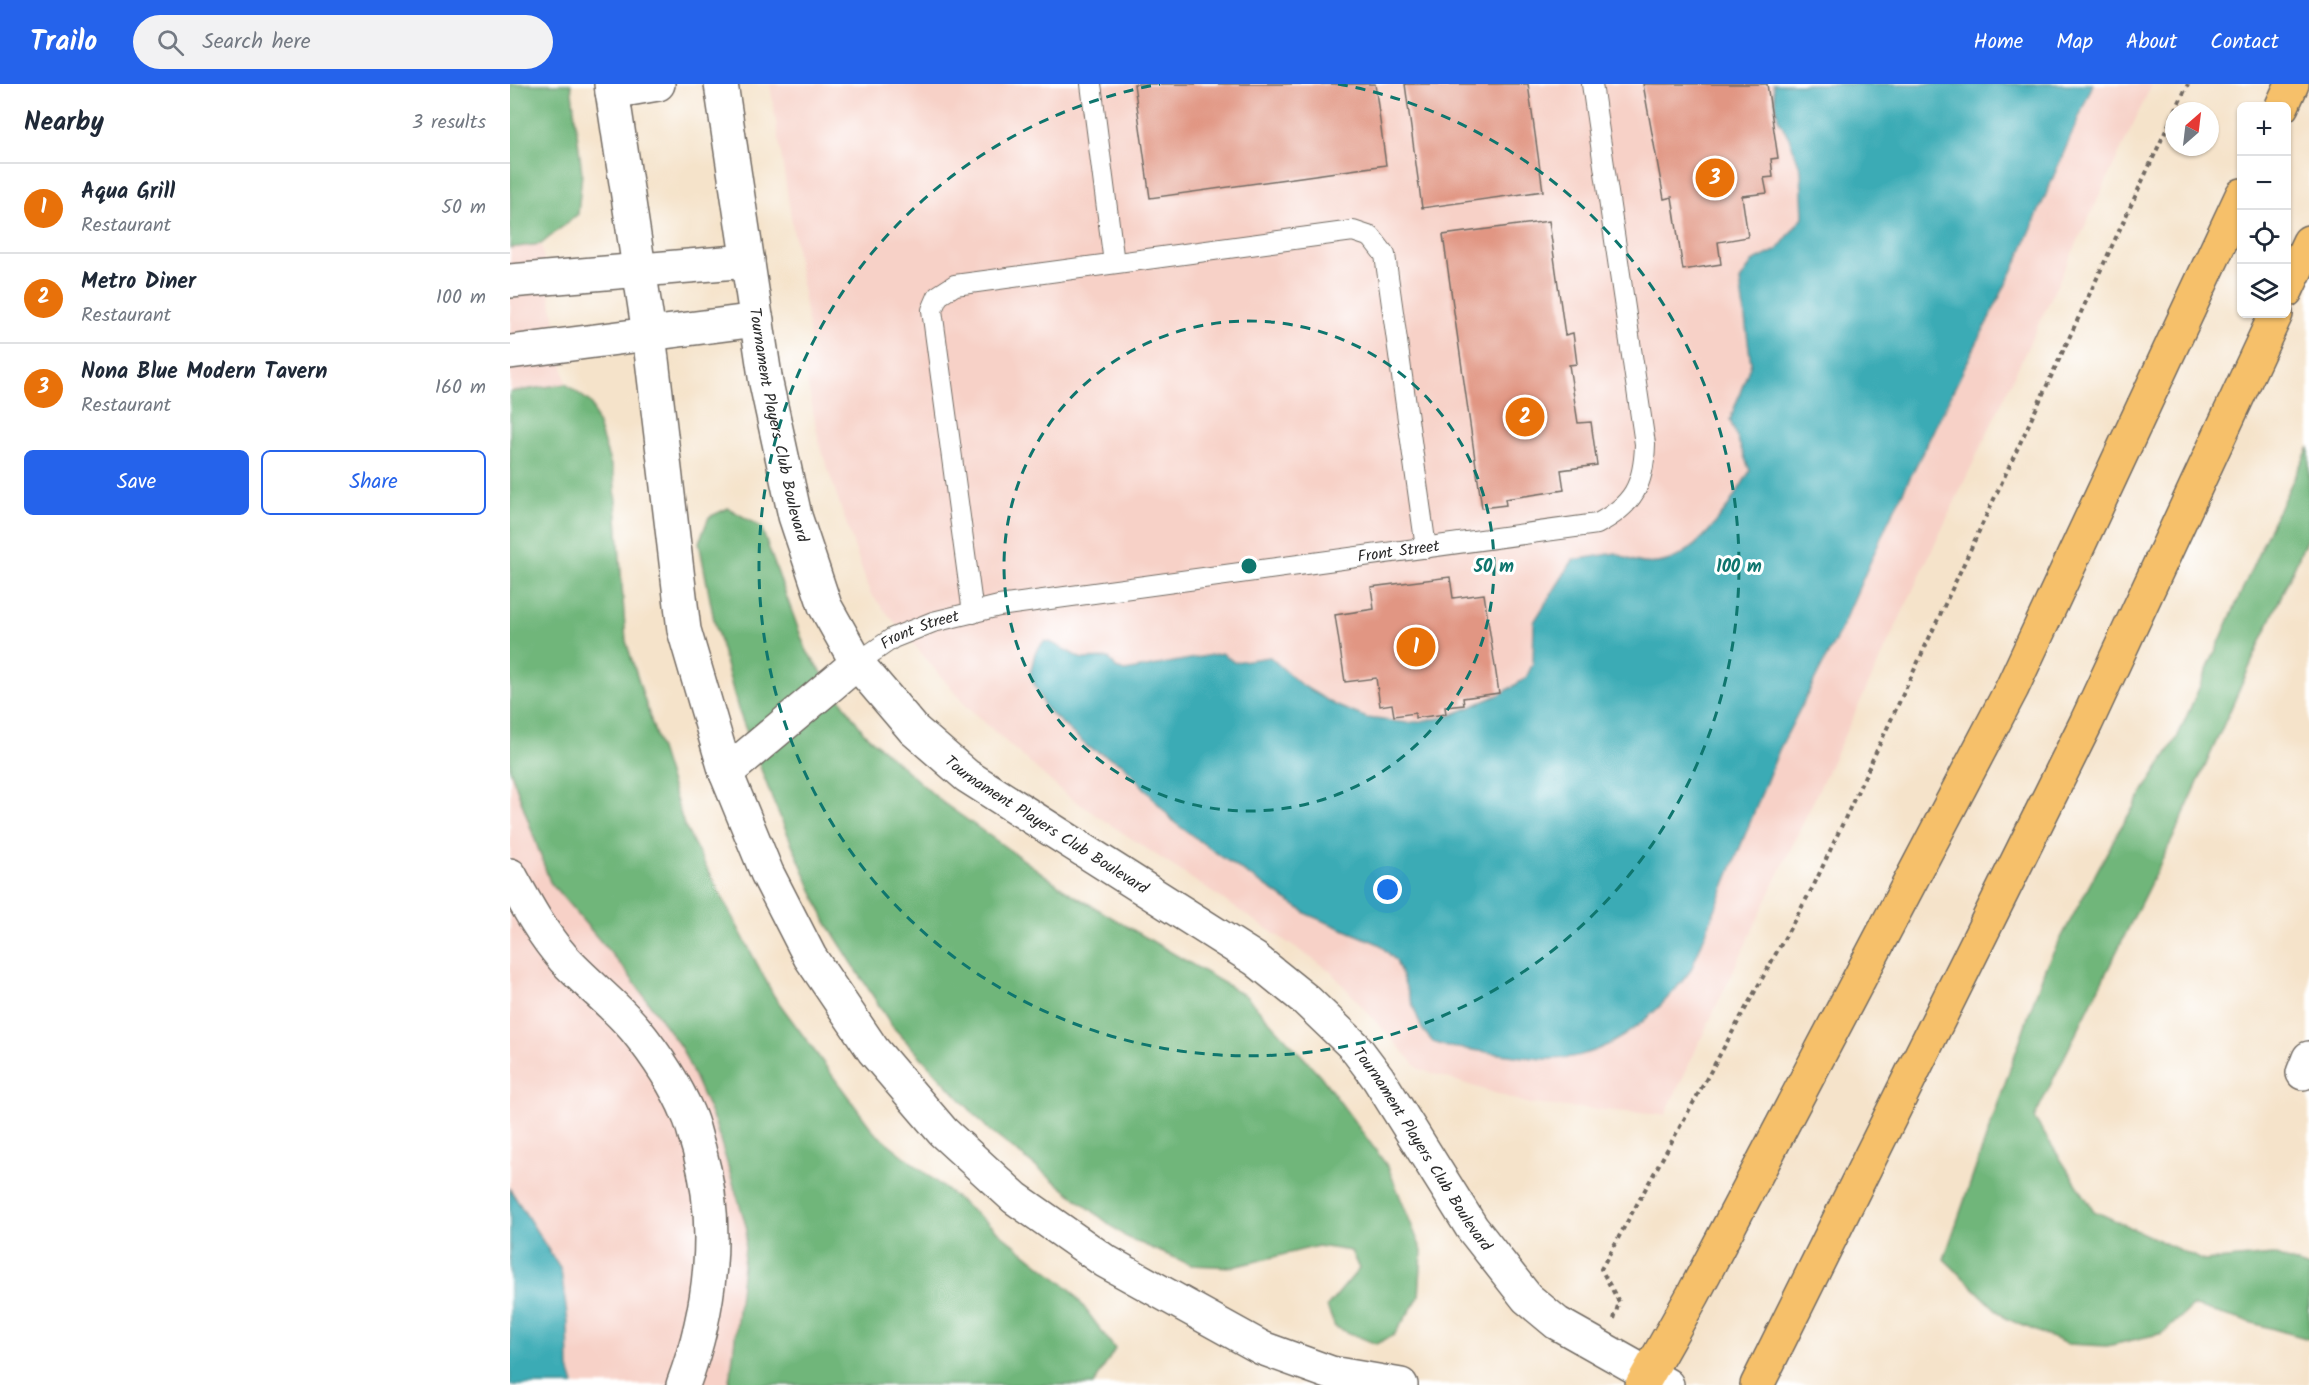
<!DOCTYPE html>
<html lang="en">
<head>
<meta charset="utf-8">
<style>
	:root { --surface:#fff; --page:#f2f2f3; --text:#1f2937; --muted:#747a83; --line:#e0e1e3; --accent:#2563eb }
	body { margin:0; font-family:Kalam,sans-serif; background:var(--page); color:var(--text) }
	.controls { position:absolute; right:18px; top:18px; display:grid; overflow:hidden; border-radius:9px; box-shadow:0 2px 4px #0004 }
	.controls button { width:54px; height:54px; display:grid; place-items:center; padding:0; border:0; border-bottom:2px solid var(--line); background:var(--surface); color:var(--text); font:30px sans-serif }
	.compass { position:absolute; left:1655px; top:18px; width:54px; height:54px; border-radius:50%; background:var(--surface); box-shadow:0 2px 4px #0004; rotate:28deg }
	.you { position:absolute; left:878px; top:806px; width:21px; height:21px; margin:-15px; border:4px solid #fff; border-radius:50%; background:#1a73e8; box-shadow:0 0 0 9px #1a73e833 }
	.badge { display:grid; place-items:center; width:39px; height:39px; border-radius:50%; background:var(--accent); color:#fff; font-size:20px; font-weight:700 }
	.pin { position:absolute; translate:-50% -50%; border:3px solid #fff; box-shadow:0 2px 6px #0006 }
	.list { margin:0; padding:0; list-style:none }
	h2 { display:flex; justify-content:space-between; align-items:center; height:78px; margin:0; padding:0 24px; font-size:26px }
	h2 small { font-size:20px; font-weight:400; color:var(--muted) }
	.list li { display:grid; grid-template-columns:39px 1fr auto; gap:18px; align-items:center; box-sizing:border-box; height:90px; padding:0 24px; border-top:2px solid var(--line) }
	.list b { display:block; font-size:22px; white-space:nowrap }
	.list p { margin:0; font-size:20px; white-space:nowrap; color:var(--muted) }
	.list em { font-size:20px; font-style:normal; color:var(--muted) }
	.actions { display:flex; gap:12px; padding:18px 24px }
	.actions a { flex:1; padding:14px 0; border:2px solid var(--accent); border-radius:9px; text-align:center; font-size:21px; color:var(--accent) }
	.actions .main { background:var(--accent); color:#fff }
	.icon { flex:none; width:33px; height:33px; fill:none; stroke:currentColor; stroke-width:2; stroke-linecap:round; stroke-linejoin:round }
	.map { position:relative; flex:none; width:1799px; height:1301px; overflow:hidden }
	header { display:flex; align-items:center; gap:36px; box-sizing:border-box; height:84px; padding:0 30px; background:var(--accent); color:#fff }
	header strong { font-size:28px }
	nav { display:flex; gap:33px; margin-inline-start:auto; font-size:21px }
	.search { width:420px; height:54px; background:var(--page); display:flex; align-items:center; gap:15px; box-sizing:border-box; padding:0 21px; border-radius:33px; color:var(--muted); font-size:22px }
	main { display:flex }
	aside { flex:1; background:var(--surface) }
	.map>svg:first-child { display:block }
	.built { fill:#f7d1c7 }
	.forest { fill:#6fb67a; stroke:#4d7052; stroke-width:1.5 }
	.water { fill:#3aabb5; stroke:#326b70; stroke-width:1.5 }
	.building { fill:#e19683 }
	.lines { fill:none; stroke-linecap:round; stroke-linejoin:round }
	.lane-casing { stroke:#726b63; stroke-width:22 }
	.street-casing { stroke:#726b63; stroke-width:36 }
	.primary-casing { stroke:#726b63; stroke-width:36 }
	.path { stroke:#726b63; stroke-width:4; stroke-dasharray:4.5 4.5; stroke-linecap:butt }
	.lane { stroke:#fff; stroke-width:20 }
	.street { stroke:#fff; stroke-width:33 }
	.primary { stroke:#f6c06b; stroke-width:33 }
	.ring { fill:none; stroke:#0f766e; stroke-width:3; stroke-dasharray:10 8 }
	.labels { text-anchor:middle; dominant-baseline:central; stroke-width:6; stroke-linejoin:round; paint-order:stroke }
	.street-label { font-size:16px; fill:#2b2b2b; stroke:#fff }
	.centre { fill:#0f766e; stroke:#fff; stroke-width:3 }
	.ring-label { font-size:18px; text-anchor:middle; font-weight:bold; fill:#0f766e; stroke:#fff; stroke-width:6; stroke-linejoin:round; paint-order:stroke }
</style>
</head>
<body>
<header>
<strong>Trailo</strong>
<div class="search"><svg class="icon" aria-label="search" viewBox="0 0 24 24"><circle cx="10" cy="10" r="6"/><path d="M15 15l6 6"/></svg>Search here</div>
<nav><a>Home</a><a>Map</a><a>About</a><a>Contact</a></nav>
</header>
<main>
<aside>
<h2>Nearby<small>3 results</small></h2>
<ul class="list">
<li><span class="badge" style="background:#e8710a">1</span><div><b>Aqua Grill</b><p>Restaurant</p></div><em>50 m</em></li>
<li><span class="badge" style="background:#e8710a">2</span><div><b>Metro Diner</b><p>Restaurant</p></div><em>100 m</em></li>
<li><span class="badge" style="background:#e8710a">3</span><div><b>Nona Blue Modern Tavern</b><p>Restaurant</p></div><em>160 m</em></li>
</ul>
<div class="actions"><a class="main">Save</a><a>Share</a></div>
</aside>
<div class="map">
<svg width="1799" height="1301" viewBox="0 0 1799 1301">
	<rect width="100%" height="100%" fill="#fff"/>
	<filter id="ink" filterUnits="userSpaceOnUse"><feTurbulence type="fractalNoise" baseFrequency=".0167" numOctaves="2"/><feDisplacementMap in="SourceGraphic" scale="12" xChannelSelector="R" yChannelSelector="G"/><feConvolveMatrix kernelMatrix="1 2 1 2 8 2 1 2 1" color-interpolation-filters="sRGB"/></filter>
	<filter id="wash" filterUnits="userSpaceOnUse"><feTurbulence type="fractalNoise" baseFrequency=".008" numOctaves="4" result="noise"/><feDisplacementMap in="SourceGraphic" scale="24" xChannelSelector="R" yChannelSelector="G"/><feGaussianBlur stdDeviation="1.35" result="paint"/><feColorMatrix in="noise" values="0 0 0 0 0 0 0 0 0 0 0 0 0 0 0 0 0 1.4 0 .05"/><feComposite in="paint" operator="in"/></filter>
	<g filter="url(#wash)">
		<rect width="100%" height="100%" fill="#f5e3ca"/>
		<path class="built" d="M260 0H1642L1155 1031 1019 1020 909 985 819 886 556 711 456 622 360 509 310 362 294 282 301 259Z
			M31 160 56 300 0 308V164Z
			M0 685 40 798 116 887 172 965 205 1039 237 1145 222 1281 218 1301H64L59 1285 58 1238 0 1105Z"/>
		<path class="forest" d="M0 0H61L72 89 68 130 31 160 0 164Z
			M56 300 81 319 104 391 116 557 174 741 264 912 364 1048 561 1206 605 1265 583 1301H218L222 1281 237 1145 205 1039 172 965 116 887 40 798 0 685V308Z
			M1799 363V450L1663 754 1524 1034 1584 1127 1694 1177 1763 1171 1799 1184V1255L1683 1222 1653 1249 1597 1262 1557 1260 1495 1234 1434 1175 1535 884 1608 748 1667 654 1757 450Z
			M218 424 251 443 296 566 354 649 432 718 560 809 736 912 810 991 878 1083 912 1167 909 1213 884 1251 866 1260 825 1243 817 1223 849 1185 841 1167 808 1162 723 1183 681 1181 616 1153 480 1047 382 942 316 838 262 714 228 625 204 536 189 458 199 433Z"/>
		<path class="water" d="M1263 0H1583L1508 176 1377 440 1329 549 1269 666 1181 886C1147 931 1099 976 1038 975 1007 974 970 966 938 963L923 958 912 945 886 877 869 860 799 831 713 774 665 739 613 680 578 663 535 624 520 590 525 569 534 557 540 558 572 575 599 574 606 584 615 587 712 569 724 578 760 573 790 600 825 621 857 634 898 639 937 633 991 610 1016 594 1023 579 1024 538 1063 476 1106 469C1170 507 1212 433 1240 387L1220 336 1241 279 1230 197 1242 178 1267 166 1293 133 1291 86 1279 54 1268 34Z
			M0 1105 51 1186 58 1238 59 1285 64 1301H0Z"/>
		<g id="blocks">
			<path class="building" d="M624 0H865L876 81 640 114Z
				M895 0H1018L1033 107 912 124Z
				M1133 0H1257L1268 74 1261 75 1263 93 1254 94 1257 109 1232 112 1238 153 1208 158 1211 180 1173 186 1162 113 1154 115Z
				M1039 137 1055 251 1063 249 1067 280 1059 281 1068 339 1081 338 1087 381 1051 386 1054 406 995 415 996 421 972 424 933 151Z
				M940 493 943 514 974 510 989 609 953 614 954 621 935 623 936 630 905 634V629L884 632 882 620 870 622 866 594 835 598 825 531 864 525 861 503Z"/>
		</g>
	</g>
	<g filter="url(#ink)">
		<use href="#blocks" fill-opacity="0" stroke="#726b63" stroke-width="1.5"/>
		<g class="lines">
			<defs>
				<g id="lane">
					<path d="M581 0 604 179"/>
					<path d="M463 529 422 226 428 212 445 201 843 147 861 153 875 171 916 464"/>
					<path id="s1" d="M347 579 383 554 423 538 489 522 1087 440C1123 421 1134 401 1135 360L1082 0"/>
				</g>
				<g id="street">
					<path d="M101 0 139 250 174 546 216 689 257 789 300 873 363 966 433 1048 505 1114 595 1177 752 1264 821 1289 891 1301"/>
					<path id="s2" d="M211 0 256 299 285 432 315 522 347 579 404 646 457 692 745 875 796 916 844 962 868 994 962 1144 1017 1214 1047 1239 1157 1301"/>
					<path d="M102 8 148 0"/>
					<path d="M0 197 238 177"/>
					<path d="M0 268 247 236"/>
					<path d="M216 689 347 579"/>
					<path d="M0 791C16 820 32 850 54 875 76 899 104 920 125 945 146 971 165 999 178 1030 183 1040 185 1053 189 1065 211 1143 201 1226 173 1301"/>
					<path d="M1793 989 1799 974"/>
				</g>
				<path id="primary" d="M1772 22 1782 0
					M1776 207 1799 158
					M1132 1301 1183 1211 1502 604 1732 111
					M1247 1301 1576 639 1766 230"/>
			</defs>
			<use href="#lane" class="lane-casing"/>
			<use href="#street" class="street-casing"/>
			<use href="#primary" class="primary-casing"/>
			<path class="path" d="M1665 27 1678 0
				M1104 1235 1109 1218 1091 1185 1304 801 1664 29"/>
			<use href="#lane" class="lane"/>
			<use href="#street" class="street"/>
			<use href="#primary" class="primary"/>
		</g>
	</g>
	<g class="ring">
		<circle cx="739" cy="482" r="245"/>
		<path d="M828 0A490 490 0 1 1 650 0"/>
	</g>
	<g class="labels">
		<g class="street-label">
			<text stroke="none"><textPath href="#s2" startOffset="346">Tournament Players Club Boulevard</textPath></text>
			<text stroke="none"><textPath href="#s1" startOffset="558">Front Street</textPath></text>
			<text stroke="none"><textPath href="#s1" startOffset="72">Front Street</textPath></text>
			<text stroke="none"><textPath href="#s2" startOffset="850">Tournament Players Club Boulevard</textPath></text>
			<text stroke="none"><textPath href="#s2" startOffset="1354">Tournament Players Club Boulevard</textPath></text>
		</g>
	</g>
	<circle cx="739" cy="482" r="9" class="centre"/>
	<g class="ring-label">
		<text x="984" y="488">50 m</text>
		<text x="1229" y="488">100 m</text>
	</g>
</svg>
<div class="controls">
<button>+</button>
<button>−</button>
<button><svg class="icon" aria-label="locate" viewBox="0 0 24 24"><circle cx="12" cy="12" r="6"/><path d="M12 2v4M12 18v4M2 12h4M18 12h4"/></svg></button>
<button><svg class="icon" aria-label="layers" viewBox="0 0 24 24"><path d="M12 4l9 5-9 5-9-5zM3 14l9 5 9-5"/></svg></button>
</div>
<svg class="compass" viewBox="-18 -18 36 36"><path d="M0-13l5 13h-10z" fill="#e53935"/><path d="M0 13l5-13h-10z" fill="#747a83"/></svg>
<div class="you"></div>
<div class="pin badge" style="left:906px;top:563px;background:#e8710a">1</div>
<div class="pin badge" style="left:1015px;top:333px;background:#e8710a">2</div>
<div class="pin badge" style="left:1205px;top:94px;background:#e8710a">3</div>
</div>
</main>
</body>
</html>
